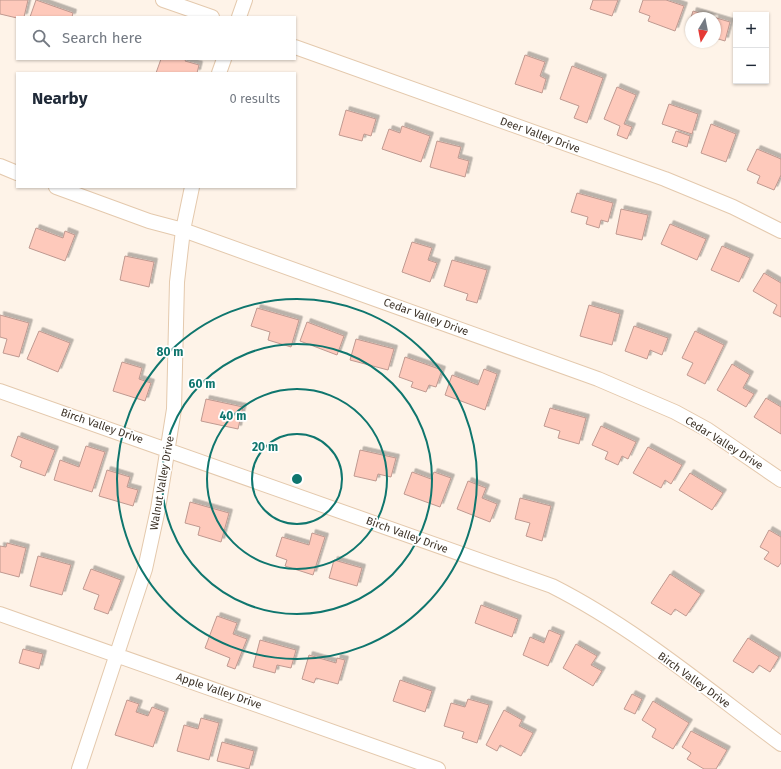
<!DOCTYPE html>
<html lang="en">
<head>
<meta charset="utf-8">
<style>
	:root { --surface:#fff; --page:#f6f6f7; --text:#1f2937; --muted:#747a83; --line:#e0e1e3 }
	body { margin:0; font-family:"Fira Sans",sans-serif; background:var(--page); color:var(--text) }
	.controls { position:absolute; right:12px; top:12px; display:grid; overflow:hidden; border-radius:0px; box-shadow:0 1px 3px #0004 }
	.controls button { width:36px; height:36px; display:grid; place-items:center; padding:0; border:0; border-bottom:1px solid var(--line); background:var(--surface); color:var(--text); font:20px sans-serif }
	.compass { position:absolute; left:685px; top:12px; width:36px; height:36px; border-radius:50%; background:var(--surface); box-shadow:0 1px 3px #0004; rotate:190deg }
	.list { margin:0; padding:0; list-style:none }
	h2 { display:flex; justify-content:space-between; align-items:center; height:52px; margin:0; padding:0 16px; font-size:17px }
	h2 small { font-size:13px; font-weight:400; color:var(--muted) }
	.icon { flex:none; width:22px; height:22px; fill:none; stroke:currentColor; stroke-width:2; stroke-linecap:round; stroke-linejoin:round }
	.map { position:relative; flex:none; width:781px; height:769px; overflow:hidden }
	.search { position:absolute; background:var(--surface); box-shadow:0 1px 3px #0004; left:16px; top:16px; width:280px; height:44px; display:flex; align-items:center; gap:10px; box-sizing:border-box; padding:0 14px; border-radius:0px; color:var(--muted); font-size:15px }
	.panel { position:absolute; background:var(--surface); box-shadow:0 1px 3px #0004; left:16px; top:72px; width:280px; height:116px; border-radius:0px }
	.map>svg:first-child { display:block }
	.building { fill:#fec9bb; stroke:#bf9990; filter:url(#shadow) }
	.lines { fill:none; stroke-linecap:round; stroke-linejoin:round }
	.street-casing { stroke:#e4c9ad; stroke-width:16 }
	.street { stroke:#fff; stroke-width:14 }
	.ring { fill:none; stroke:#0f766e; stroke-width:2 }
	.labels { text-anchor:middle; dominant-baseline:central; stroke-width:3.5; stroke-linejoin:round; paint-order:stroke }
	.street-label { font-size:11px; fill:#3c3227; stroke:#fff }
	.centre { fill:#0f766e; stroke:#fff; stroke-width:2 }
	.ring-label { font-size:12px; text-anchor:middle; font-weight:bold; fill:#0f766e; stroke:#fff; stroke-width:3.5; stroke-linejoin:round; paint-order:stroke }
</style>
</head>
<body>
<div class="map">
<svg width="781" height="769" viewBox="0 0 781 769">
	<defs>
		<filter id="shadow"><feDropShadow dx="3.5" dy="-3.5" stdDeviation="0" flood-color="#0004"/></filter>
	</defs>
	<rect width="100%" height="100%" fill="#fef3e8"/>
	<path class="building" d="M0 0H28L24 17 17 18 0 14Z
		M36 0 73 13 72 17H30Z
		M593 0H618L612 16 590 9Z
		M643 0H666L684 6 675 31 648 21 650 16 639 12Z
		M693 11 730 22 725 41 715 38V18H691V32L687 31Z
		M525 55 545 62 540 76 546 79 542 93 515 84Z
		M161 59H186L185 61 199 65 197 73H156Z
		M572 66 603 78 587 123 574 118 579 106 560 99Z
		M617 87 636 95 624 124 632 127 627 139 617 135 620 126 604 119Z
		M669 104 698 114 692 134 662 124Z
		M346 110 376 119 371 136 364 134 362 141 339 135Z
		M711 124 736 134 726 162 701 153Z
		M402 126 430 136 421 162 382 149 389 129 400 133Z
		M676 131 690 136 687 147 672 142Z
		M437 141 461 147 458 158 469 161 465 177 430 167Z
		M757 149 781 159V175L774 190 757 183 760 176 747 170Z
		M577 193 613 203 608 222 601 220 599 228 586 224 588 217 571 212Z
		M621 209 648 215 642 240 616 234Z
		M670 224 706 239 697 260 661 244Z
		M36 228 63 238 65 231 75 235 65 261 29 248Z
		M412 242 432 248 428 260 437 263 430 282 402 272Z
		M722 246 750 258 739 282 711 270Z
		M125 256 154 262 149 287 120 280Z
		M452 260 487 270 477 303 466 300 468 294 444 286Z
		M764 273 781 283V317L773 313 777 305 753 291Z
		M589 305 620 314 612 345 580 336Z
		M257 308 299 320 291 347 268 340 270 332 251 326Z
		M0 315 29 323 19 357 3 353 7 339 0 337Z
		M307 322 344 336 337 355 300 341Z
		M634 326 668 338 662 355 650 350 647 359 625 351Z
		M39 331 70 343 58 372 27 359Z
		M695 331 724 345 705 384 687 375 693 363 682 358Z
		M356 339 394 349 388 370 350 360Z
		M405 357 442 370 436 387 429 385 426 392 411 387 413 382 399 377Z
		M122 362 142 368 139 379 151 383 145 401 113 391Z
		M732 364 750 375 743 388 754 394 746 407 717 390Z
		M484 369 497 374 485 410 445 395 452 375 478 385Z
		M766 398 781 407V434L754 417Z
		M206 399 243 407 238 429 201 421Z
		M550 408 586 418 579 444 558 438 560 431 544 426Z
		M601 426 636 442 628 459 622 456 618 465 605 459 608 452 592 445Z
		M18 436 55 450 45 476 20 467 22 461 11 456Z
		M86 446 105 452 92 492 54 480 60 460 79 467Z
		M648 447 682 465 671 484 665 480 661 488 633 473Z
		M360 450 396 458 391 477 378 474 376 481 354 476Z
		M107 470 130 477 127 487 138 490 133 506 99 496Z
		M412 472 431 479 434 472 451 478 440 507 404 494Z
		M690 473 723 493 712 510 679 490Z
		M468 481 486 488 482 498 497 504 490 522 457 509Z
		M520 498 551 506 542 541 526 536 530 523 515 519Z
		M190 502 229 513 221 542 198 535 200 527 185 523Z
		M769 530 781 537V563L778 567 764 559 769 552 760 547Z
		M312 533 325 537 313 575 285 566 287 560 276 556 282 537 309 545Z
		M7 543 26 548 19 577 0 572V546L6 547Z
		M38 556 71 565 62 595 30 586Z
		M334 560 362 568 357 586 329 578Z
		M91 569 121 580 108 614 94 609 99 595 83 589Z
		M670 574 701 594 686 616 675 609 671 615 651 603Z
		M481 605 518 619 512 637 475 623Z
		M217 616 237 623 233 634 247 639 235 669 227 666 230 658 205 648Z
		M549 630 561 635 548 666 523 655 530 637 544 643Z
		M748 638 779 657 770 672 759 665 753 673 733 661Z
		M260 640 296 650 291 668 277 665 275 673 253 667Z
		M576 644 597 656 591 665 602 671 593 686 563 668Z
		M23 649 43 654 39 669 19 663Z
		M309 655 336 663 337 658 345 660 338 684 316 678 314 683 302 679Z
		M400 680 432 691 425 712 393 701Z
		M632 694 642 699 635 714 624 709Z
		M468 699 489 705 477 743 462 738 464 732 444 726 451 703 465 707Z
		M127 700 139 704 136 712 148 716 152 707 165 712 153 747 115 735Z
		M653 701 689 723 673 749 652 737 656 729 642 720Z
		M504 710 522 720 519 726 533 733 521 756 500 745 497 751 486 745Z
		M201 718 219 723 209 760 177 751 184 725 198 729Z
		M691 731 727 750 716 769H704L687 759 691 753 682 747Z
		M222 742 254 751 249 769 217 761Z"/>
	<g class="lines">
		<defs>
			<path id="street" d="M163 0 212 17
				M239 17 245 0
				M295 47 665 179 733 207 781 231
				M219 73 224 59
				M0 166 17 173
				M56 187 149 221 183 230 598 379 675 412 708 430 781 480
				M0 391 552 586C635 628 707 689 781 744
				M0 614 438 769
				M79 769 145 569 158 509 174 409 177 282 183 230 192 187"/>
		</defs>
		<use href="#street" class="street-casing"/>
		<use href="#street" class="street"/>
	</g>
	<g class="ring">
		<circle cx="297" cy="479" r="45"/>
		<circle cx="297" cy="479" r="90"/>
		<circle cx="297" cy="479" r="135"/>
		<circle cx="297" cy="479" r="180"/>
	</g>
	<g class="labels">
		<g class="street-label">
			<text transform="translate(540 135) rotate(20)">Deer Valley Drive</text>
			<text transform="translate(426 317) rotate(20)">Cedar Valley Drive</text>
			<text transform="translate(102 426) rotate(19)">Birch Valley Drive</text>
			<text transform="translate(724 443) rotate(32)">Cedar Valley Drive</text>
			<text transform="translate(162 483) rotate(-80)">Walnut Valley Drive</text>
			<text transform="translate(407 535) rotate(20)">Birch Valley Drive</text>
			<text transform="translate(694 680) rotate(36)">Birch Valley Drive</text>
			<text transform="translate(219 691) rotate(19)">Apple Valley Drive</text>
		</g>
	</g>
	<circle cx="297" cy="479" r="6" class="centre"/>
	<g class="ring-label">
		<text x="170" y="356">80 m</text>
		<text x="202" y="388">60 m</text>
		<text x="233" y="420">40 m</text>
		<text x="265" y="451">20 m</text>
	</g>
</svg>
<div class="controls">
<button>+</button>
<button>−</button>
</div>
<svg class="compass" viewBox="-18 -18 36 36"><path d="M0-13l5 13h-10z" fill="#e53935"/><path d="M0 13l5-13h-10z" fill="#747a83"/></svg>
<div class="search"><svg class="icon" aria-label="search" viewBox="0 0 24 24"><circle cx="10" cy="10" r="6"/><path d="M15 15l6 6"/></svg>Search here</div>
<section class="panel">
<h2>Nearby<small>0 results</small></h2>
<ul class="list">
</ul>
</section>
</div>
</body>
</html>
